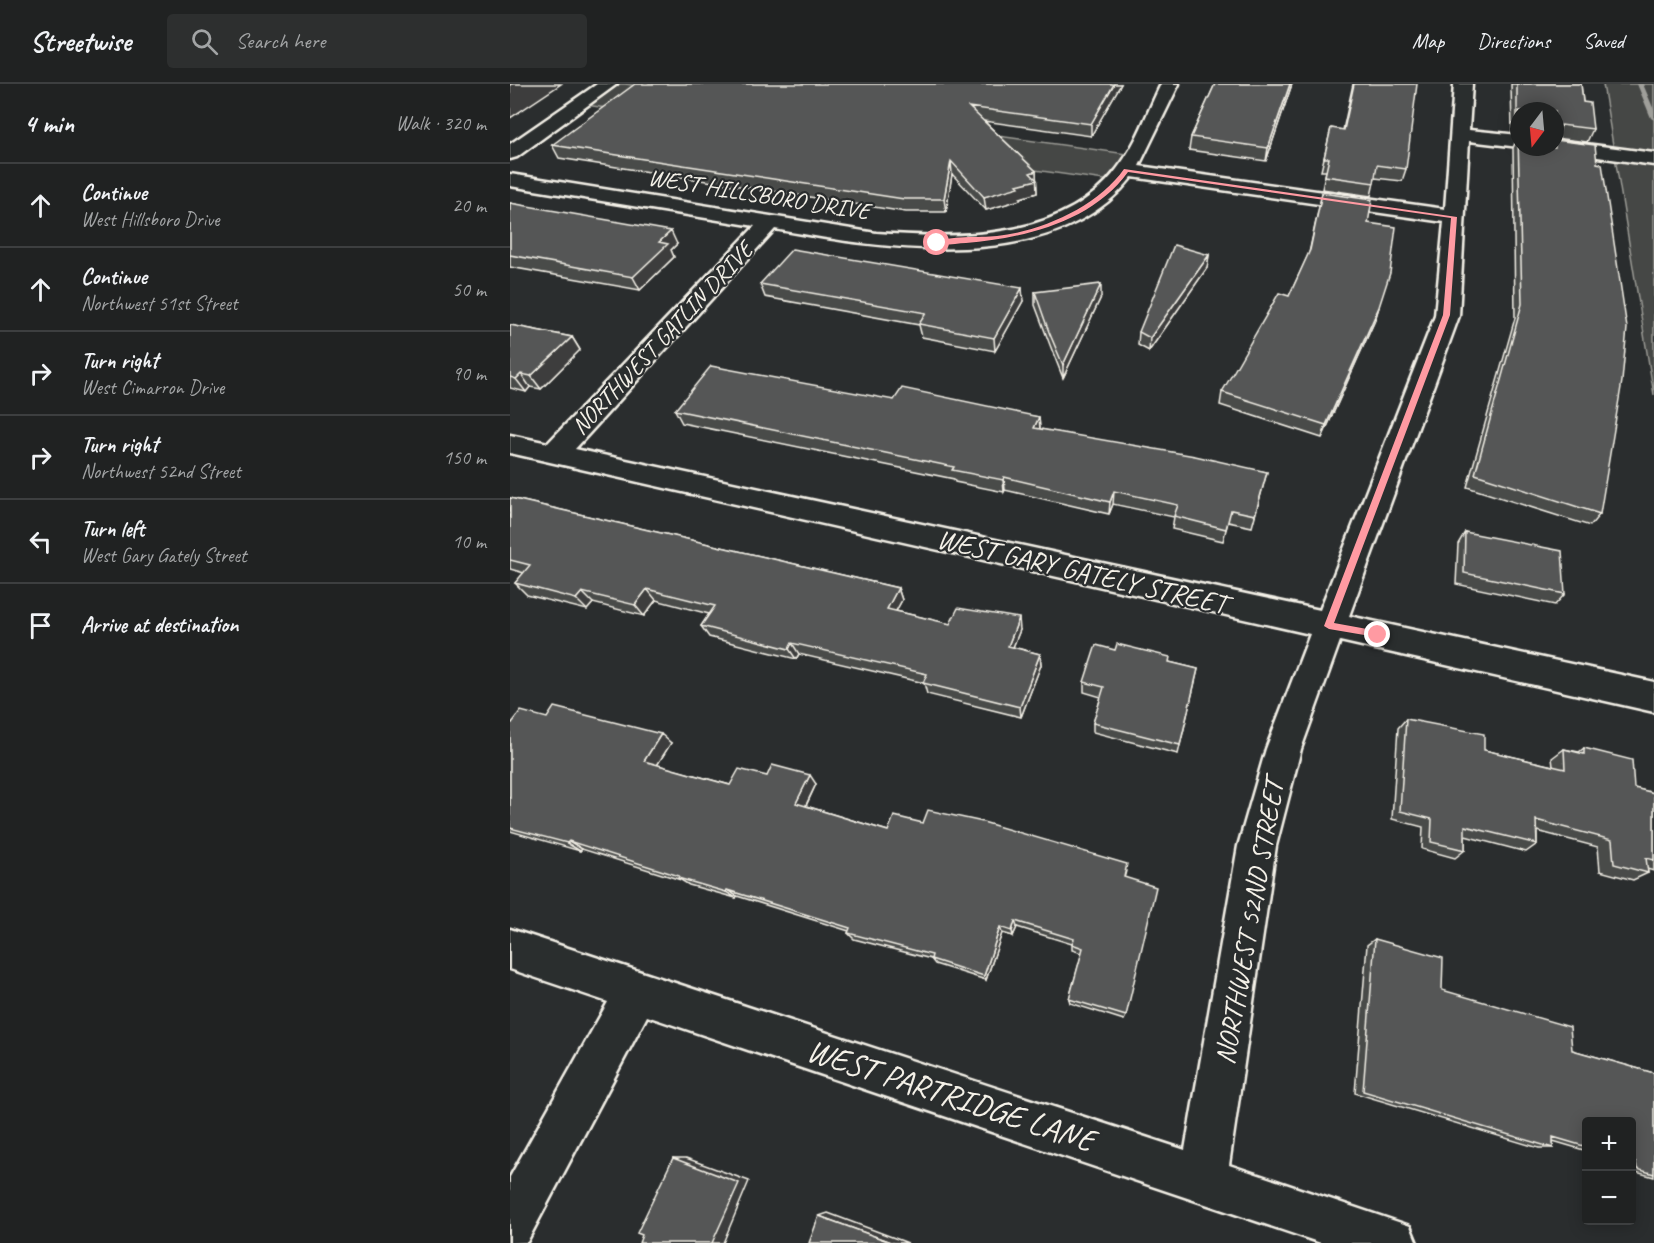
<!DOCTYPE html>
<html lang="en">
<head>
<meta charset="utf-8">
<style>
	:root { --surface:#202222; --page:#2d2f2f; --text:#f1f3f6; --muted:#a2a4a5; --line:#3d3f40 }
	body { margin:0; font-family:Caveat,sans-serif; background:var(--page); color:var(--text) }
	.controls { position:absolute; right:18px; bottom:18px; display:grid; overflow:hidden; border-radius:6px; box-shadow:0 3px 15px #0003 }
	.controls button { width:54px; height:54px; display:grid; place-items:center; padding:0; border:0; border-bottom:2px solid var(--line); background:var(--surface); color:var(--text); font:30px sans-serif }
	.compass { position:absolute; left:1000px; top:18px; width:54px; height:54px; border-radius:50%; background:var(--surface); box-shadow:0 3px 15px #0003; rotate:196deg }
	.stop { position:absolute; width:18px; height:18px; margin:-14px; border:4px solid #ff9aa2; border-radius:50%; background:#fff }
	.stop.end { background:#ff9aa2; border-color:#fff; box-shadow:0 2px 6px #0008 }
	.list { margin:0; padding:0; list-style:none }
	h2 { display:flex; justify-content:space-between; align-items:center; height:78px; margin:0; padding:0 24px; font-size:26px }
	h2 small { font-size:20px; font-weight:400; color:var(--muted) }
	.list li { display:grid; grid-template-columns:39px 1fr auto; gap:18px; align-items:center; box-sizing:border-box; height:84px; padding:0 24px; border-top:2px solid var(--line) }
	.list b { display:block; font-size:22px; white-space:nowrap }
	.list p { margin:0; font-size:20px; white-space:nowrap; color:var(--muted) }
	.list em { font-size:20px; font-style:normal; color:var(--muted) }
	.icon { flex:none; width:33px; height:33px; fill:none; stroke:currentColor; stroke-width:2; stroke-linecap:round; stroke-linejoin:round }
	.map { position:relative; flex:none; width:1144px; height:1159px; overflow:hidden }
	header { display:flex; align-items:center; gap:36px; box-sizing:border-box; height:84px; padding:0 30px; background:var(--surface); border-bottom:2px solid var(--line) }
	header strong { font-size:28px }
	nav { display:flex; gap:33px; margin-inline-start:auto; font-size:21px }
	.search { width:420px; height:54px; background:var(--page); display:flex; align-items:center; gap:15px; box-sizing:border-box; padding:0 21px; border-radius:6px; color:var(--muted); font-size:22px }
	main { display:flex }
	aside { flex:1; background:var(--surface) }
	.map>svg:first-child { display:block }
	.green { fill:#444645; stroke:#9c9c96; stroke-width:1.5 }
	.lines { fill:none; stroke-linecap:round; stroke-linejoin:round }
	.stream { fill:#9f9f9a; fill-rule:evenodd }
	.street-casing { stroke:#f4f1e8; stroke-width:5 }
	.street { fill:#2a2d2e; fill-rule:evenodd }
	.wall { fill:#494b4a; stroke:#f4f1e8; stroke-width:1.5 }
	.shaded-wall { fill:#3c3d3c; stroke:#f4f1e8; stroke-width:1.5 }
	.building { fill:#555756; stroke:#f4f1e8; stroke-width:1.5 }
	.route { fill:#ff9aa2 }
	.labels { text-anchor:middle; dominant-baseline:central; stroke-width:4.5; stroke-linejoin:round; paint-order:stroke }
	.far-street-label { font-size:24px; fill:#f4f1e8; stroke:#2a2d2e }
	.street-label { font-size:28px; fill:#f4f1e8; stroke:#2a2d2e }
	.near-street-label { font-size:33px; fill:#f4f1e8; stroke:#2a2d2e }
</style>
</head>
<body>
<header>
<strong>Streetwise</strong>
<div class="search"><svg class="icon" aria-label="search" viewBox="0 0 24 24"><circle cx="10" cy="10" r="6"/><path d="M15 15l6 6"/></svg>Search here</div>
<nav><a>Map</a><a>Directions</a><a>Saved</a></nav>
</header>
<main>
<aside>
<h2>4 min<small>Walk · 320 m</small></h2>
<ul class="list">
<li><svg class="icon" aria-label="ahead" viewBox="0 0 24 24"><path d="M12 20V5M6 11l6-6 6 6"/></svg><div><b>Continue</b><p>West Hillsboro Drive</p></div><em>20 m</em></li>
<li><svg class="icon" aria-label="ahead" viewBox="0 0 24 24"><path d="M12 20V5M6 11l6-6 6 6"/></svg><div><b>Continue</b><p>Northwest 51st Street</p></div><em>50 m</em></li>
<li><svg class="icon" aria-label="right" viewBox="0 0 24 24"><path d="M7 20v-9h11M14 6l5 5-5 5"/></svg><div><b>Turn right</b><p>West Cimarron Drive</p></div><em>90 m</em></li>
<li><svg class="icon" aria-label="right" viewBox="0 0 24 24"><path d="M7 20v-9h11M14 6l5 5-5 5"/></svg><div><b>Turn right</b><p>Northwest 52nd Street</p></div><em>150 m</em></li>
<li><svg class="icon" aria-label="left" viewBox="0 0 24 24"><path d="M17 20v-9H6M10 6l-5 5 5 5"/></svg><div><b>Turn left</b><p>West Gary Gately Street</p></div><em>10 m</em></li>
<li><svg class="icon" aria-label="arrive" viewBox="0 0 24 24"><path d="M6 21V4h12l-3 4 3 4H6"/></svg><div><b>Arrive at destination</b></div></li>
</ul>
</aside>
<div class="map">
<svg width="1144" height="1159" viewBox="0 0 1144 1159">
	<rect width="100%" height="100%" fill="#2a2d2e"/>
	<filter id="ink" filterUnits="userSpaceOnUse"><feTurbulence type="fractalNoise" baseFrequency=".0167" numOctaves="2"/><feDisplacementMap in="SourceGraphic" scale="12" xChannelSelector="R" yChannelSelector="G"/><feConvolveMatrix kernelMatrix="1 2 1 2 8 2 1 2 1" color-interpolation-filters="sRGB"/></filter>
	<g filter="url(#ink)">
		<path class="green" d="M98 0H115L624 71 608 98 69 20Z
			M1093 0H1144V311Z"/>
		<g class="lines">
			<path class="stream" d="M1127 0H1133L1144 26V36L1141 34Z"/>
			<defs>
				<path id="street" d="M87 0H107L7 73 0 75V60Z
					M651 0H669L629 82 935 125 944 0H962L959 46 1009 51V63L959 57 949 232 839 532 1144 598V628L830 557 791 665 766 762 719 1081 900 1142 907 1159H811L137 932 17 1158 0 1159V1093L98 918 0 885V845L675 1066 728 762 756 665 800 550 0 369V351L38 359 245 142 0 102V90L366 149C446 155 553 157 607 85 627 60 637 28 651 0ZM622 93 934 138 925 232 810 526 65 365 265 145C373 165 544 193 622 93Z
					M1045 56 1144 69V81L1038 66 1036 63H1045Z"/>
			</defs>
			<use href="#street" class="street-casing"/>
			<use href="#street" class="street"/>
		</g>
		<path class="wall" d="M611 0 581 52 474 37 526 87 527 109 510 114V116L476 126 442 90 436 128H396L49 74 42 61Z
			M705 0H782L756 77 679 66 681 53Z
			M843 0 896 85 892 97 865 94 861 112 812 105 816 87H811L821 44 833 46Z
			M1001 0H1071L1073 18 1083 45 1077 58 1046 54 1045 56 1090 430 1080 442 957 403 1005 234 1003 64 1008 52 1045 63 1009 27V50L1002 48Z
			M812 109 858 139 869 223 865 236 812 354 710 321 712 308 779 212 799 169Z
			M0 119 167 160 161 166 164 173 130 206 0 183Z
			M699 171 697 184 639 267 628 261 629 248Z
			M250 200 513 217 485 267 412 253 409 241 255 213Z
			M525 208 591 213 553 294 540 261 525 221Z
			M0 241 62 253 70 266 31 305 20 303 16 308 0 304Z
			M384 316 529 333 530 345 757 388 742 443 718 438 713 457 662 445 664 433 603 420 599 430 495 406 494 408 445 398 444 395 172 339 165 326Z
			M0 414 388 504 392 516 386 527 440 540 510 546 503 563 530 570 531 581 511 633 417 610 414 599 289 570 286 575 199 553 191 542 199 530 146 516 134 532 83 519 77 526 17 511 5 499 14 489 0 485Z
			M955 448 1055 510 1045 521 946 500 948 460Z
			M659 578 688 585 668 670 583 648V639L591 613 574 608V598Z
			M37 634 161 659 147 681 220 701 257 692 306 700 296 722 378 747 616 787 614 794 616 932 614 936 560 919 559 915 572 869 562 866V860L507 843 503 852 492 849 476 896 425 880 421 875 344 855 338 849 339 847 227 812 226 814 179 801 171 796 72 765 70 767 0 747V638L2 639Z
			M896 635 974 666 1043 682 1042 674 1054 665 1069 668 1074 664 1124 704 1144 709V787L1137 785 1138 789 1123 796 1090 787 1088 763 1027 747V760L1016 768 955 752V766L945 774 912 765 913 743 882 735 888 644Z
			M865 855 932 906 1062 966 1144 989V1093L1122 1087V1038H1077V1067L1043 1057V1064H1029L845 1009 857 861Z"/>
		<path class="shaded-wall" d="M0 0H51L0 34Z
			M604 0H611L581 52V40Z
			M780 0H782L756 77 758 64Z
			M1049 48 1045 56V49Z
			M441 77 442 90 436 128 434 115Z
			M526 87 527 109 510 114V116L476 126 474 113 507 101 520 89Z
			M161 147 167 160 161 166 164 173 130 206 123 193 149 158Z
			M699 171 697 184 639 267 640 254Z
			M591 200V213L553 294V281Z
			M512 204 513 217 485 267 484 254Z
			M869 223 865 236 812 354 816 341Z
			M62 253 70 266 31 305 21 292Z
			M11 290 20 303 16 308 6 295Z
			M529 333 530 346 524 344Z
			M494 393 495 406 494 408 493 396Z
			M604 407 603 420 599 430 600 418Z
			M388 504 392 516 381 536 377 525Z
			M137 505 146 516 134 532 125 521Z
			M72 508 83 519 77 526 66 515Z
			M509 534 510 546 499 573 498 562Z
			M282 559 289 570 286 575 279 565Z
			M530 570 531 581 511 633 510 623Z
			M151 650 161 659 144 686 134 677Z
			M300 691 306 700 293 727 286 719Z
			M59 757 72 765 70 767 57 759Z
			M217 806 227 812 226 814 216 808Z
			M505 837 507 843 503 852 502 847Z
			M490 843 492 849 476 896 474 892Z
			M163 1074H176L239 1097 213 1159H202Z
			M318 1129 398 1159H383L309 1132Z"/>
		<path class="building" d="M125 0H604L581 40 459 23 526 87 520 89 527 96 507 101 509 103 474 113 441 77 434 115H394L42 61Z
			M705 0H780L758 64 681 53Z
			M844 0H907L896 85 867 81 864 99 815 92 819 74H814L821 44 834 46Z
			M1007 0H1071L1073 18 1080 19 1083 45 1051 41 1049 48 1045 49V27H1009V36L1007 35Z
			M1008 52H1009V63H1045V56L1085 61 1087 79 1092 80 1117 244 1112 297 1090 430 965 390 1012 220Z
			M812 109 862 116 858 139 886 143 880 189 869 223 816 341 712 308 769 209 779 212 800 166Z
			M0 119 161 147 149 158 158 160 123 193 0 171Z
			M664 161 699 171 640 254 629 248Z
			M282 165 512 204 484 254 409 240 416 229 250 200Z
			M591 200 553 281 539 248 525 208Z
			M0 241 62 253 21 292 11 290 6 295 0 293Z
			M201 282 384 316 392 304 529 333 524 344 685 372 757 388 745 431 721 426 716 445 664 432 668 421 604 407 600 418 494 393 493 396 442 386 444 383 165 326Z
			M0 414 388 504 377 525 440 540 448 524 509 534 498 562 530 570 510 623 413 599 417 590 282 559 279 565 191 542 205 522 137 505 125 521 72 508 66 515 5 499 20 481 0 476Z
			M955 448 1052 467 1055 510 954 489Z
			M607 560 660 573 659 578 688 585 670 661 583 639 594 603 574 598 586 561 605 566Z
			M44 623 151 650 134 677 220 701 229 685 257 692 262 681 300 691 286 719 378 747 384 732 413 739 418 726 473 738 617 780 614 793 646 803 616 932 559 915 573 864 562 860 564 855 505 837 502 847 490 843 474 892 421 875 422 871 338 849 340 844 217 806 216 808 168 794 169 792 59 757 57 759 0 744V638L2 639 11 627 37 634Z
			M896 635 974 650V666L1055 685 1054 665 1074 670V664L1122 676 1124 704 1144 709V776L1136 774 1138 789 1104 780 1102 756 1026 736 1027 760 955 742V766L921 758 922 735 890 727Z
			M865 855 933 874 932 906 1060 943 1062 966 1144 989V1090L1127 1085 1126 1078 1122 1077V1038H1077V1063L1043 1053V1064L853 1007Z
			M163 1074 229 1099 202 1159H129L132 1151 127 1149Z
			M309 1132 383 1159H299Z"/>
	</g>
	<path class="route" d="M614 85 947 133 940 231 824 539 868 547 872 548V554L819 545 814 542 933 231 941 134 618 88C582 138 514 154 456 159 446 159 432 163 424 159 440 151 469 154 487 152 533 147 588 122 614 85Z"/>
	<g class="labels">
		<g class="far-street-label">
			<text transform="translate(249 110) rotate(9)">WEST HILLSBORO DRIVE</text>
			<text transform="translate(152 254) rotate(-47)">NORTHWEST GATLIN DRIVE</text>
		</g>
		<g class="street-label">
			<text transform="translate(572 487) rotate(13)">WEST GARY GATELY STREET</text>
			<text transform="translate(739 838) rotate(-80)">NORTHWEST 52ND STREET</text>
		</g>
		<g class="near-street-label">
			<text transform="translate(441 1011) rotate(18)">WEST PARTRIDGE LANE</text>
		</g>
	</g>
</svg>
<div class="controls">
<button>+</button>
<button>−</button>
</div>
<svg class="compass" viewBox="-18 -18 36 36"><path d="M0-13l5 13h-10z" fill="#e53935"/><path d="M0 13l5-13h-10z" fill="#a2a4a5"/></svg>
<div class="stop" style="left:427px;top:159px"></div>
<div class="stop end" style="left:868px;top:551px"></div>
</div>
</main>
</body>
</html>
